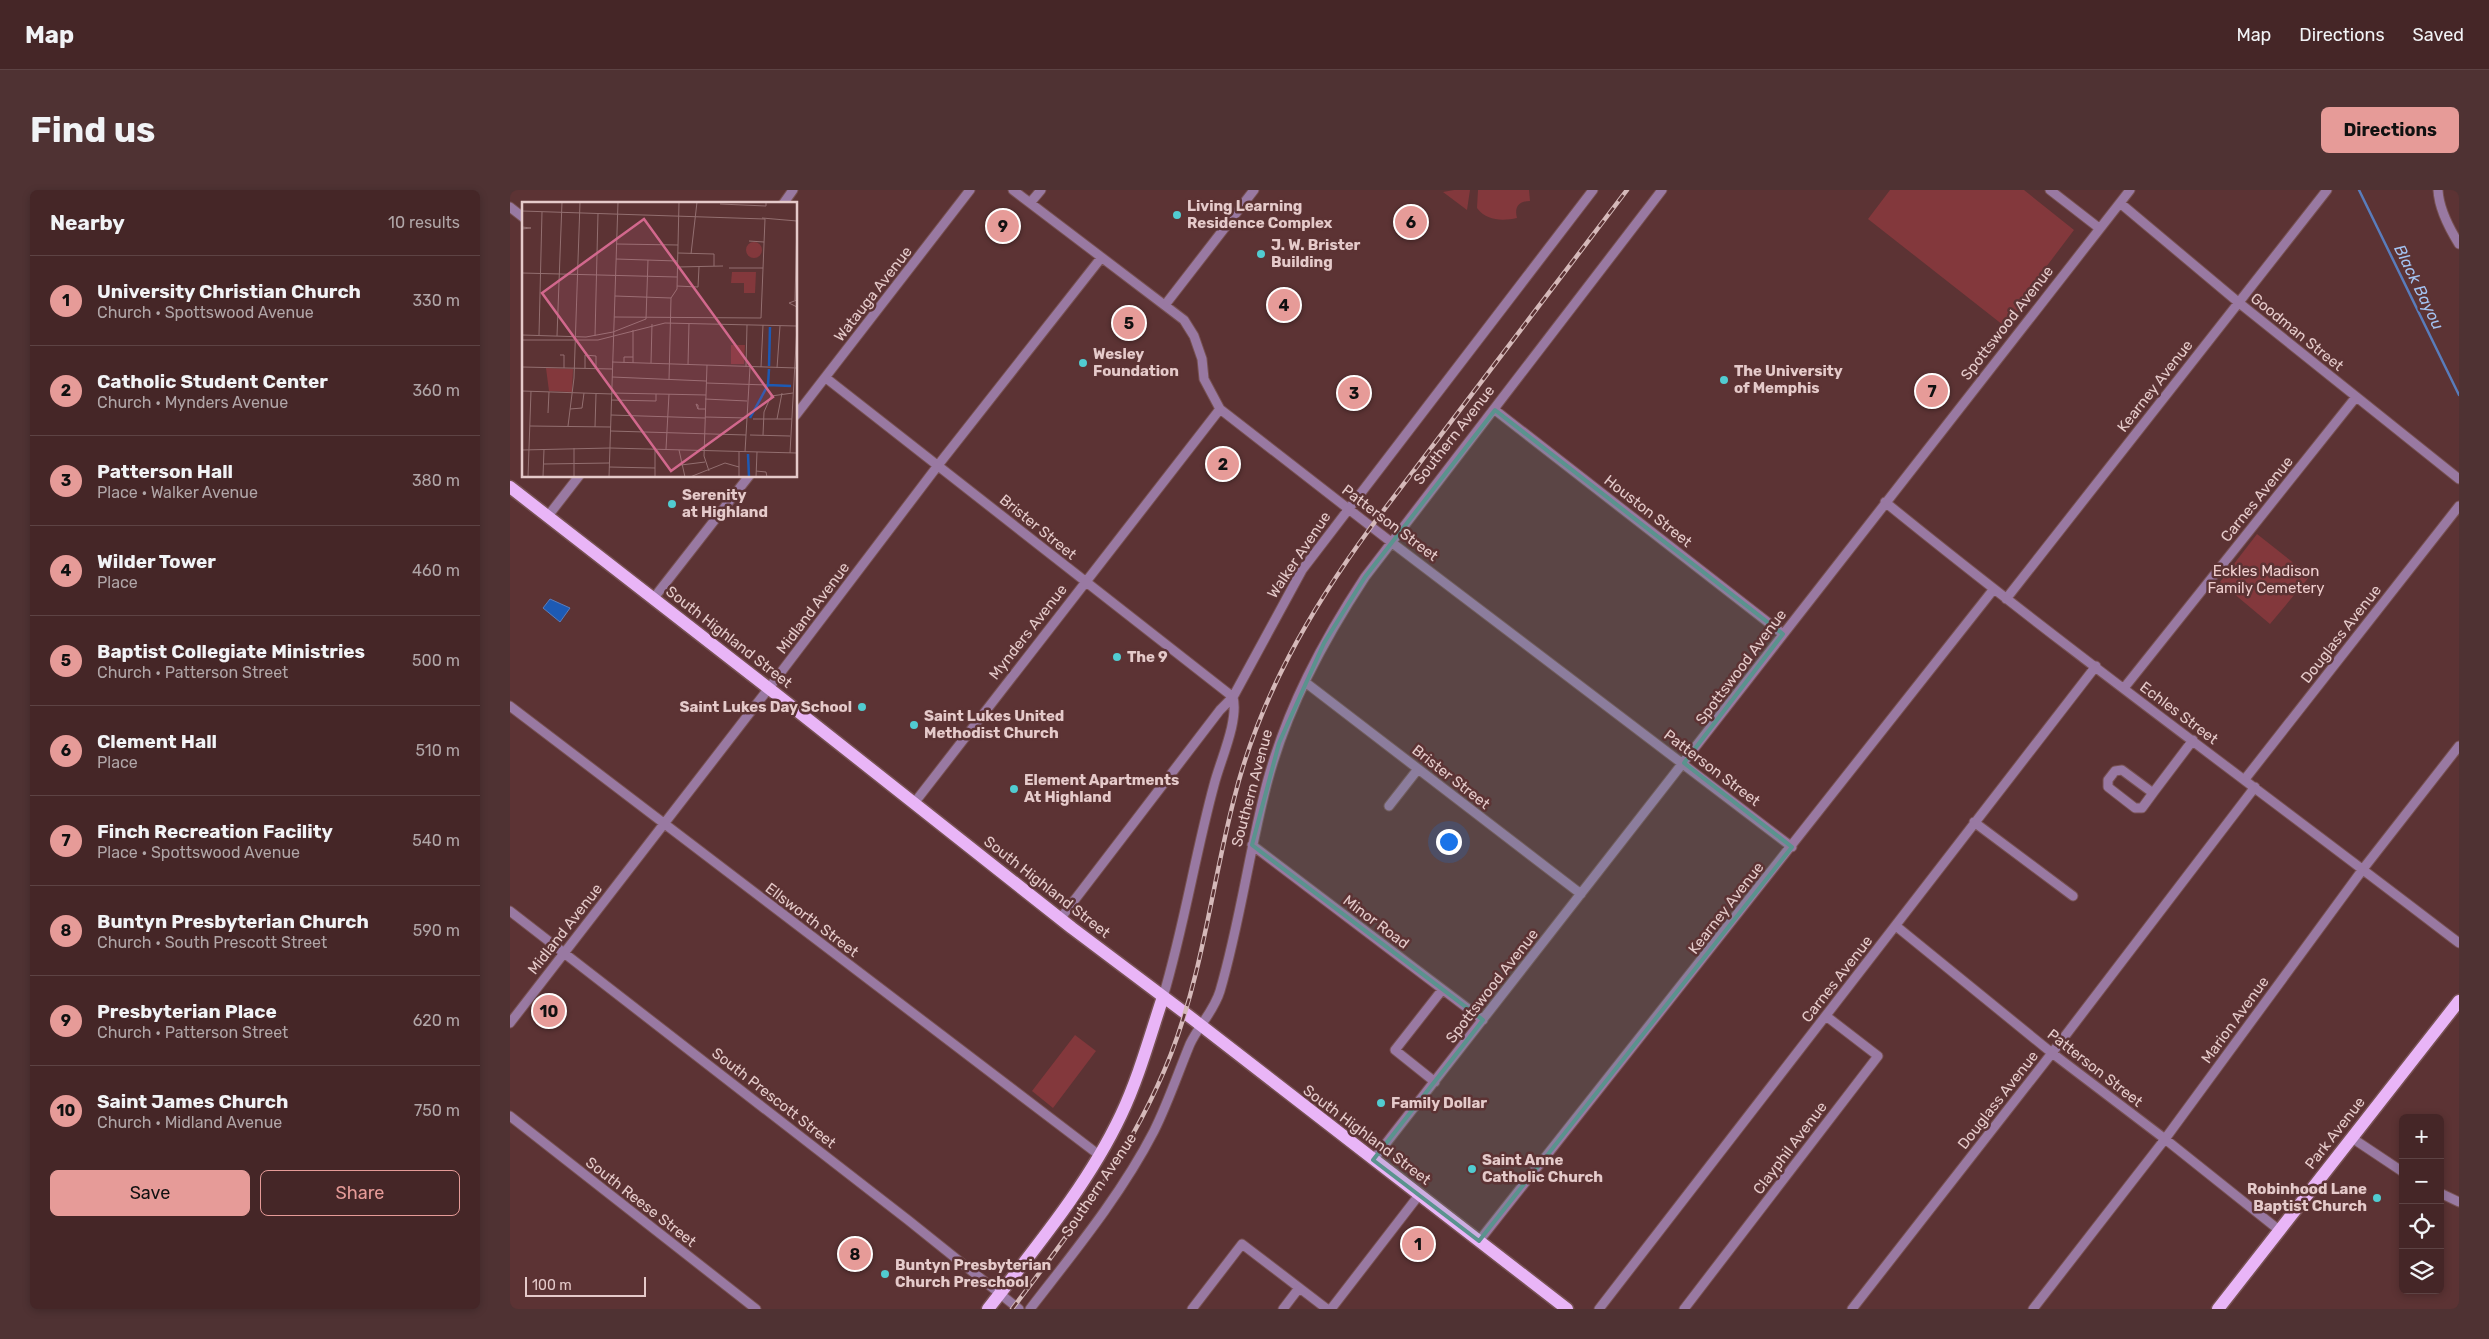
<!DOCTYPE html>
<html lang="en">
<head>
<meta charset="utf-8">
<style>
	:root { --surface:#452627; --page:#4f3233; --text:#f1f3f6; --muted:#b0a5a7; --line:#5d4344; --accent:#e69b98 }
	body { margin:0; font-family:Rubik,sans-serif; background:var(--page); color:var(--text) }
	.controls { position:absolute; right:15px; bottom:15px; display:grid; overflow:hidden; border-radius:8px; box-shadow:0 2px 8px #0003 }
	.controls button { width:45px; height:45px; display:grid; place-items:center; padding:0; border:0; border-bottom:1px solid var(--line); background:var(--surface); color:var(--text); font:25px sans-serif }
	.scale { position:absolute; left:15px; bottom:12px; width:121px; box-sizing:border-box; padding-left:5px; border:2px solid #e5caca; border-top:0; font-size:14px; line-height:18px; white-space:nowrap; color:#e5caca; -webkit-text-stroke:4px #5c3334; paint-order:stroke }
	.you { position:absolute; left:938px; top:651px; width:18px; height:18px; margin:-12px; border:4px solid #fff; border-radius:50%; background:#1a73e8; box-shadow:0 0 0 8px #1a73e833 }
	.badge { display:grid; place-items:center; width:32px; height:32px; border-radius:50%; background:var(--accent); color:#111; font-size:16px; font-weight:700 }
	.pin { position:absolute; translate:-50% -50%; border:2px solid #fff; box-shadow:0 1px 5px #0006 }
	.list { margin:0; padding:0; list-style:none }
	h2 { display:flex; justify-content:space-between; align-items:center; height:65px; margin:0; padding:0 20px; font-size:21px }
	h2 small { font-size:16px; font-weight:400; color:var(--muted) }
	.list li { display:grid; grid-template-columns:32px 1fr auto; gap:15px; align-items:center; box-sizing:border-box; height:90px; padding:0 20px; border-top:1px solid var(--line) }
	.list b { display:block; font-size:19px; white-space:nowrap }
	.list p { margin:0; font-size:16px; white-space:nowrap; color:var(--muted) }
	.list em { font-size:16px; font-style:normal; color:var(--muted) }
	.actions { display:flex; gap:10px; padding:15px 20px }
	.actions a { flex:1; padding:11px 0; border:1px solid var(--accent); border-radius:8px; text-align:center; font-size:18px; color:var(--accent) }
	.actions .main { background:var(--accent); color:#111 }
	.icon { flex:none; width:28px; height:28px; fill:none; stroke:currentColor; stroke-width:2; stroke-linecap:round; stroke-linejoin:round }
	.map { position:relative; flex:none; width:1949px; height:1119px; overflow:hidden; border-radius:8px }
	header { display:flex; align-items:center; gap:30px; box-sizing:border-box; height:70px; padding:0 25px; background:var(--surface); border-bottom:1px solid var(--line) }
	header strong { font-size:24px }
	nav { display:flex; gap:28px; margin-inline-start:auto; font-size:18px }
	.intro { display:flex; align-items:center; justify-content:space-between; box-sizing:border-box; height:120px; padding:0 30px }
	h1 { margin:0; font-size:35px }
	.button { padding:12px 22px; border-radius:8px; background:var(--accent); color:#111; font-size:18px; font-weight:700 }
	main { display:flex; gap:30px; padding:0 30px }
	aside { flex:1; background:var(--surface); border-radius:8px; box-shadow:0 2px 8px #0003 }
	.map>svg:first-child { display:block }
	.green { fill:#83383c }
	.water { fill:#1d5ab4; stroke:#597cbb }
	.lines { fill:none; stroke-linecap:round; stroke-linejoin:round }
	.stream { stroke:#597cbb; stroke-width:2.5 }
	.minor-casing { stroke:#775152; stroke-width:11 }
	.major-casing { stroke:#775152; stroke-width:15 }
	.minor { stroke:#9979a2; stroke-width:9 }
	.major { stroke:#e9b5f7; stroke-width:12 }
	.rail-casing { stroke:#d5b9b9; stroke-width:4.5 }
	.rail { stroke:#5c3334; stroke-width:2.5; stroke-dasharray:8; stroke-linecap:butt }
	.marked { fill:#5a938e; fill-opacity:0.2; stroke:#5a938e; stroke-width:4; stroke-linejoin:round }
	.poi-dot { fill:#51ccd1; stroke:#5c3334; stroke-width:2 }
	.labels { text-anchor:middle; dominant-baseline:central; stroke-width:5; stroke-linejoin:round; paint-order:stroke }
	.poi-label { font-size:15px; font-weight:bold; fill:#e5caca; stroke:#5c3334; text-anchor:start }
	.street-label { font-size:15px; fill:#e5caca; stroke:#5c3334 }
	.park-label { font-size:15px; fill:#f0cfcf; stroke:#5c3334 }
	.water-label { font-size:16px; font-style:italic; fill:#a3c2f0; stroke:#5c3334 }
	.inset-river { fill:none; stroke:#1d5ab4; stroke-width:2.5 }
	.inset-road { fill:none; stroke:#936f70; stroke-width:1 }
	.view { fill:#d2688d; fill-opacity:0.15; stroke:#d2688d; stroke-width:2.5 }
	.inset-edge { fill:none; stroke:#e5caca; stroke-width:2.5 }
</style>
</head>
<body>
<header>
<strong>Map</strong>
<nav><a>Map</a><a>Directions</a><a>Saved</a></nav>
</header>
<div class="intro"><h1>Find us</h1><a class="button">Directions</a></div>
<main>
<aside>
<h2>Nearby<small>10 results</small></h2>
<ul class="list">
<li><span class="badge">1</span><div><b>University Christian Church</b><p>Church · Spottswood Avenue</p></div><em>330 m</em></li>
<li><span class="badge">2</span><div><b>Catholic Student Center</b><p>Church · Mynders Avenue</p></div><em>360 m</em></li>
<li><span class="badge">3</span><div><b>Patterson Hall</b><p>Place · Walker Avenue</p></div><em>380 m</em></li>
<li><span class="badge">4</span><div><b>Wilder Tower</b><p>Place</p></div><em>460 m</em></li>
<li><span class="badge">5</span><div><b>Baptist Collegiate Ministries</b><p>Church · Patterson Street</p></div><em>500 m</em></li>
<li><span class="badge">6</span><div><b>Clement Hall</b><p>Place</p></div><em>510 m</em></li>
<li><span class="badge">7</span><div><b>Finch Recreation Facility</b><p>Place · Spottswood Avenue</p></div><em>540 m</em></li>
<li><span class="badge">8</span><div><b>Buntyn Presbyterian Church</b><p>Church · South Prescott Street</p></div><em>590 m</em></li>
<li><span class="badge">9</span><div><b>Presbyterian Place</b><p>Church · Patterson Street</p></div><em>620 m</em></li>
<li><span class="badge">10</span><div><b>Saint James Church</b><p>Church · Midland Avenue</p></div><em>750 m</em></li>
</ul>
<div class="actions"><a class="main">Save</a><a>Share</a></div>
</aside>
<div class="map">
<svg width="1949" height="1119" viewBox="0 0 1949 1119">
	<rect width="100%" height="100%" fill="#5c3334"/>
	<path class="green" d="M944 0H960L957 20 933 2Z
		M968 0H1019L1020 11C1009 11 1004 17 1007 28 993 31 976 31 967 18Z
		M1380 0H1514L1564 40 1530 85 1534 89 1498 135 1495 132 1493 135 1358 29Z
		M1747 344 1800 386 1760 434 1710 392Z
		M565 845 586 861 543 918 522 901Z"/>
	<path class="water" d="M40 409 60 418 50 432 33 418Z"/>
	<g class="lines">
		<path class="stream" d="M1849 0 1949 205"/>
		<defs>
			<path id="minor" d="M503 0 674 130 684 146 692 169 694 189 710 219 881 352 1282 657
				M1540 0 1589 38
				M1928 0C1929 19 1939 38 1949 54
				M520 13 531 0
				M1610 13 1728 112 1949 289
				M273 14 283 0
				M0 17 14 28
				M655 115 744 0
				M316 188 723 507
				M985 220 1273 444
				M286 225 460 0
				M1375 312C1562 464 1758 606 1949 753
				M38 326 69 286
				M143 409 239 286
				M1496 409 1817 0
				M795 492 1071 704
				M1614 498 1846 207
				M0 516 589 965
				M1735 589 1949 316
				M1643 603 1632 618H1625L1598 597V590L1605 581 1612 580 1643 603 1683 550
				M405 612 710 219
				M879 616 908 579
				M1464 632 1563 706
				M742 655 973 830
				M0 721 398 1030 509 1119
				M550 729 710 520 723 507 792 380 1083 0
				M1386 736 1542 863 1655 949 1769 1040
				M653 807C674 737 685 665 704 595 710 571 729 531 723 507
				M0 833 259 498 429 274 591 68
				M925 892 885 860 932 800
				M0 926 246 1119
				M1842 948 1893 982
				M863 970 1620 0
				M1930 1003 1949 1012
				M969 1051 1483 400
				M520 1119C564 1062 611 1005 644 941 658 913 668 883 680 854 689 835 704 821 710 801 730 733 739 662 757 593 777 518 813 451 855 387L1152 0
				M682 1119 732 1054 817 1119
				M773 1119 789 1098
				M821 1119 909 1005
				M1089 1119 1586 476
				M1174 1119 1368 866 1316 826
				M1342 1119 1542 863 1745 597
				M1523 1119 1655 949 1853 679 1949 556"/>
			<path id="major" d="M0 297 266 504 562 738 675 823 1057 1119
				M478 1119C525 1058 578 995 611 925 629 887 640 846 653 807
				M1708 1119 1949 811"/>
		</defs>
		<use href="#minor" class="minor-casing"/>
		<use href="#major" class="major-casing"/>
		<use href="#minor" class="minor"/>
		<use href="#major" class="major"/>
		<defs>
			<path id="rail" d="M502 1119C564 1038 624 959 661 864 693 781 702 694 724 609 749 508 800 420 861 337L1117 0"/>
		</defs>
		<use href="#rail" class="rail-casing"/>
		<use href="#rail" class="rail"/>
	</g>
	<path class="marked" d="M985 220 1273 444 1174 573 1282 657 969 1051 863 970 973 830 742 655 769 553 814 453 855 387Z"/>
	<g class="poi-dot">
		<circle cx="667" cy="25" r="5"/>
		<circle cx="751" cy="64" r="5"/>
		<circle cx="573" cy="173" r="5"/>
		<circle cx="1214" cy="190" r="5"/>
		<circle cx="162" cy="314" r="5"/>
		<circle cx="607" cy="467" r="5"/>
		<circle cx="352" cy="517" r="5"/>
		<circle cx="404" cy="535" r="5"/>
		<circle cx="504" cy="599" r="5"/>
		<circle cx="871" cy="913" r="5"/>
		<circle cx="962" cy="979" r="5"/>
		<circle cx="1867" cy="1008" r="5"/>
		<circle cx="375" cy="1084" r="5"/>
	</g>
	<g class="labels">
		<g class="poi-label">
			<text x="677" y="16">Living Learning<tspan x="677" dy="17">Residence Complex</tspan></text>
			<text x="761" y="55">J. W. Brister<tspan x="761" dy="17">Building</tspan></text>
			<text x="583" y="164">Wesley<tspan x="583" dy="17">Foundation</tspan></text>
			<text x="1224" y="181">The University<tspan x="1224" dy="17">of Memphis</tspan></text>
			<text x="172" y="305">Serenity<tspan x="172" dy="17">at Highland</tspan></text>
			<text x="617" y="467">The 9</text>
			<text x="342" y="517" text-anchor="end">Saint Lukes Day School</text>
			<text x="414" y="526">Saint Lukes United<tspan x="414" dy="17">Methodist Church</tspan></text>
			<text x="514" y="590">Element Apartments<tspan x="514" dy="17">At Highland</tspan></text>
			<text x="881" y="913">Family Dollar</text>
			<text x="972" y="970">Saint Anne<tspan x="972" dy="17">Catholic Church</tspan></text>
			<text x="1857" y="999" text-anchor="end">Robinhood Lane<tspan x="1857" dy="17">Baptist Church</tspan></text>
			<text x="385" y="1075">Buntyn Presbyterian<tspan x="385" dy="17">Church Preschool</tspan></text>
		</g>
		<g class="street-label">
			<text transform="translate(363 104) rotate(-52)">Watauga Avenue</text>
			<text transform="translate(1497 133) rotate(-52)">Spottswood Avenue</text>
			<text transform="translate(1787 142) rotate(39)">Goodman Street</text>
			<text transform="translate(1645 196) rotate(-52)">Kearney Avenue</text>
			<text transform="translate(944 245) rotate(-52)">Southern Avenue</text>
			<text transform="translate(1747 309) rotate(-51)">Carnes Avenue</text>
			<text transform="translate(1138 321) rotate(38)">Houston Street</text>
			<text transform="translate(880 333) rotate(37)">Patterson Street</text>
			<text transform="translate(528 337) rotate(39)">Brister Street</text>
			<text transform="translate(789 365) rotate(-56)">Walker Avenue</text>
			<text transform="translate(303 418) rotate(-53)">Midland Avenue</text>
			<text transform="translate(518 442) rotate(-52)">Mynders Avenue</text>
			<text transform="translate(1831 444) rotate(-52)">Douglass Avenue</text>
			<text transform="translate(219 447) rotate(38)">South Highland Street</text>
			<text transform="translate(1231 477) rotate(-53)">Spottswood Avenue</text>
			<text transform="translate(1669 523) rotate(37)">Echles Street</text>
			<text transform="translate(1202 578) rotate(37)">Patterson Street</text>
			<text transform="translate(941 587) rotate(38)">Brister Street</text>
			<text transform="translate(742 598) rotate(-75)">Southern Avenue</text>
			<text transform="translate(537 697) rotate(38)">South Highland Street</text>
			<text transform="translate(1216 718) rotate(-52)">Kearney Avenue</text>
			<text transform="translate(302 730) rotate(37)">Ellsworth Street</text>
			<text transform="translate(866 732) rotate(37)">Minor Road</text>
			<text transform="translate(55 739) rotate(-52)">Midland Avenue</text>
			<text transform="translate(1327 789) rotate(-52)">Carnes Avenue</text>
			<text transform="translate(982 796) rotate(-52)">Spottswood Avenue</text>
			<text transform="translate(1725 830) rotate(-54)">Marion Avenue</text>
			<text transform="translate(1585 878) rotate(38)">Patterson Street</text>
			<text transform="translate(264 908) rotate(38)">South Prescott Street</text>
			<text transform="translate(1488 910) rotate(-52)">Douglass Avenue</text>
			<text transform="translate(1825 943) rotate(-52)">Park Avenue</text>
			<text transform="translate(857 945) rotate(37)">South Highland Street</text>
			<text transform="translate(1280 958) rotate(-53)">Clayphil Avenue</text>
			<text transform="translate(589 995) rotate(-56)">Southern Avenue</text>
			<text transform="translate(131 1012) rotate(38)">South Reese Street</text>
		</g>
		<g class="park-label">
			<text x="1756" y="381">Eckles Madison<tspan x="1756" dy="17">Family Cemetery</tspan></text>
		</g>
		<g class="water-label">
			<text transform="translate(1909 97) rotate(64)">Black Bayou</text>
		</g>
	</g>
	<g transform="translate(12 12)">
		<rect width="275" height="275" fill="#5c3334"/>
		<path d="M224 48a8 8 0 1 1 16 0a8 8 0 1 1-16 0ZM210 70H234L233 91H222V81H209ZM209 143H223L222 162H209ZM24 166 51 167 50 190 27 189Z" fill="#83383c"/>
		<path class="inset-river" d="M247 164 248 125M246 183 247 167M228 216 246 183 269 184M226 252 227 275"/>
		<path class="inset-road" d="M198 2 244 4V0M0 9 243 17M240 16 275 19M0 25 9 26 0 27M227 39 242 40M95 42 156 43M156 51 192 52V64M169 52 175 0M94 57 155 59M155 65 201 64M207 66H241M0 71 155 75M155 84 176 85 177 65M93 94 149 96M273 98 275 18M275 98 267 101 275 105M92 115 239 116 243 17M124 117 126 58M91 130 124 117M0 133 64 135 91 130M17 133 20 10M35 134 40 0M73 134 76 11M0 138H76L143 121 275 124M38 153H42V166M90 160 275 166M102 161V155H111M111 161V128M129 161 130 122M166 163 167 121M185 163 182 254 187 269M0 165 90 167M224 165 225 123M239 165 241 123M63 166V153L74 154V166M255 166 258 124M90 175 184 179M147 178 149 96 155 87 157 0M184 181 245 183M0 189 90 192M90 191 184 193M183 197 225 199M89 198 134 199V192M48 207 60 206 62 191M176 207 174 202 176 203V207H183M26 211 27 190M89 213 183 216M183 215 225 216M231 217H270M255 217 260 191M8 224 89 225M46 224 52 176 58 0M73 225 74 192M89 229 224 233M228 233 268 234M241 233 242 210 249 194 271 191M144 247 147 192M0 248 88 246 275 251M157 248 163 275M223 250 228 165M268 251 275 124M22 262 87 261M159 263 183 260M87 265 133 266M234 269 244 270 245 275M6 275 9 189M21 275 22 247M52 275V246M87 275 96 0M133 275V247M168 275 203 261 217 265M217 275V250M234 275 235 250"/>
		<path class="view" d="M122 17 251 195 149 269 20 91Z"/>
		<rect width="275" height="275" class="inset-edge"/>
	</g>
</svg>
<div class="controls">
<button>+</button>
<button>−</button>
<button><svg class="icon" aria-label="locate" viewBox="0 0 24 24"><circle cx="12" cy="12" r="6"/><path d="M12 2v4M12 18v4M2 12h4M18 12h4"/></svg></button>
<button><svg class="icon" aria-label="layers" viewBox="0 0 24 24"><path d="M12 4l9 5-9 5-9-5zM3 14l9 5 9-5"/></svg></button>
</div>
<div class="scale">100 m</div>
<div class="you"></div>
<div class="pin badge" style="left:908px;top:1054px">1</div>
<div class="pin badge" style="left:713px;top:274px">2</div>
<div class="pin badge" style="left:844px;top:203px">3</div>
<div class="pin badge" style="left:774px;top:115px">4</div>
<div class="pin badge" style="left:619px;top:133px">5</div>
<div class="pin badge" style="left:901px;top:32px">6</div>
<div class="pin badge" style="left:1422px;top:201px">7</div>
<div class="pin badge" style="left:345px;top:1064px">8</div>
<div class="pin badge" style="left:493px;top:36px">9</div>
<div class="pin badge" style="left:39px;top:821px">10</div>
</div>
</main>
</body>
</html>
